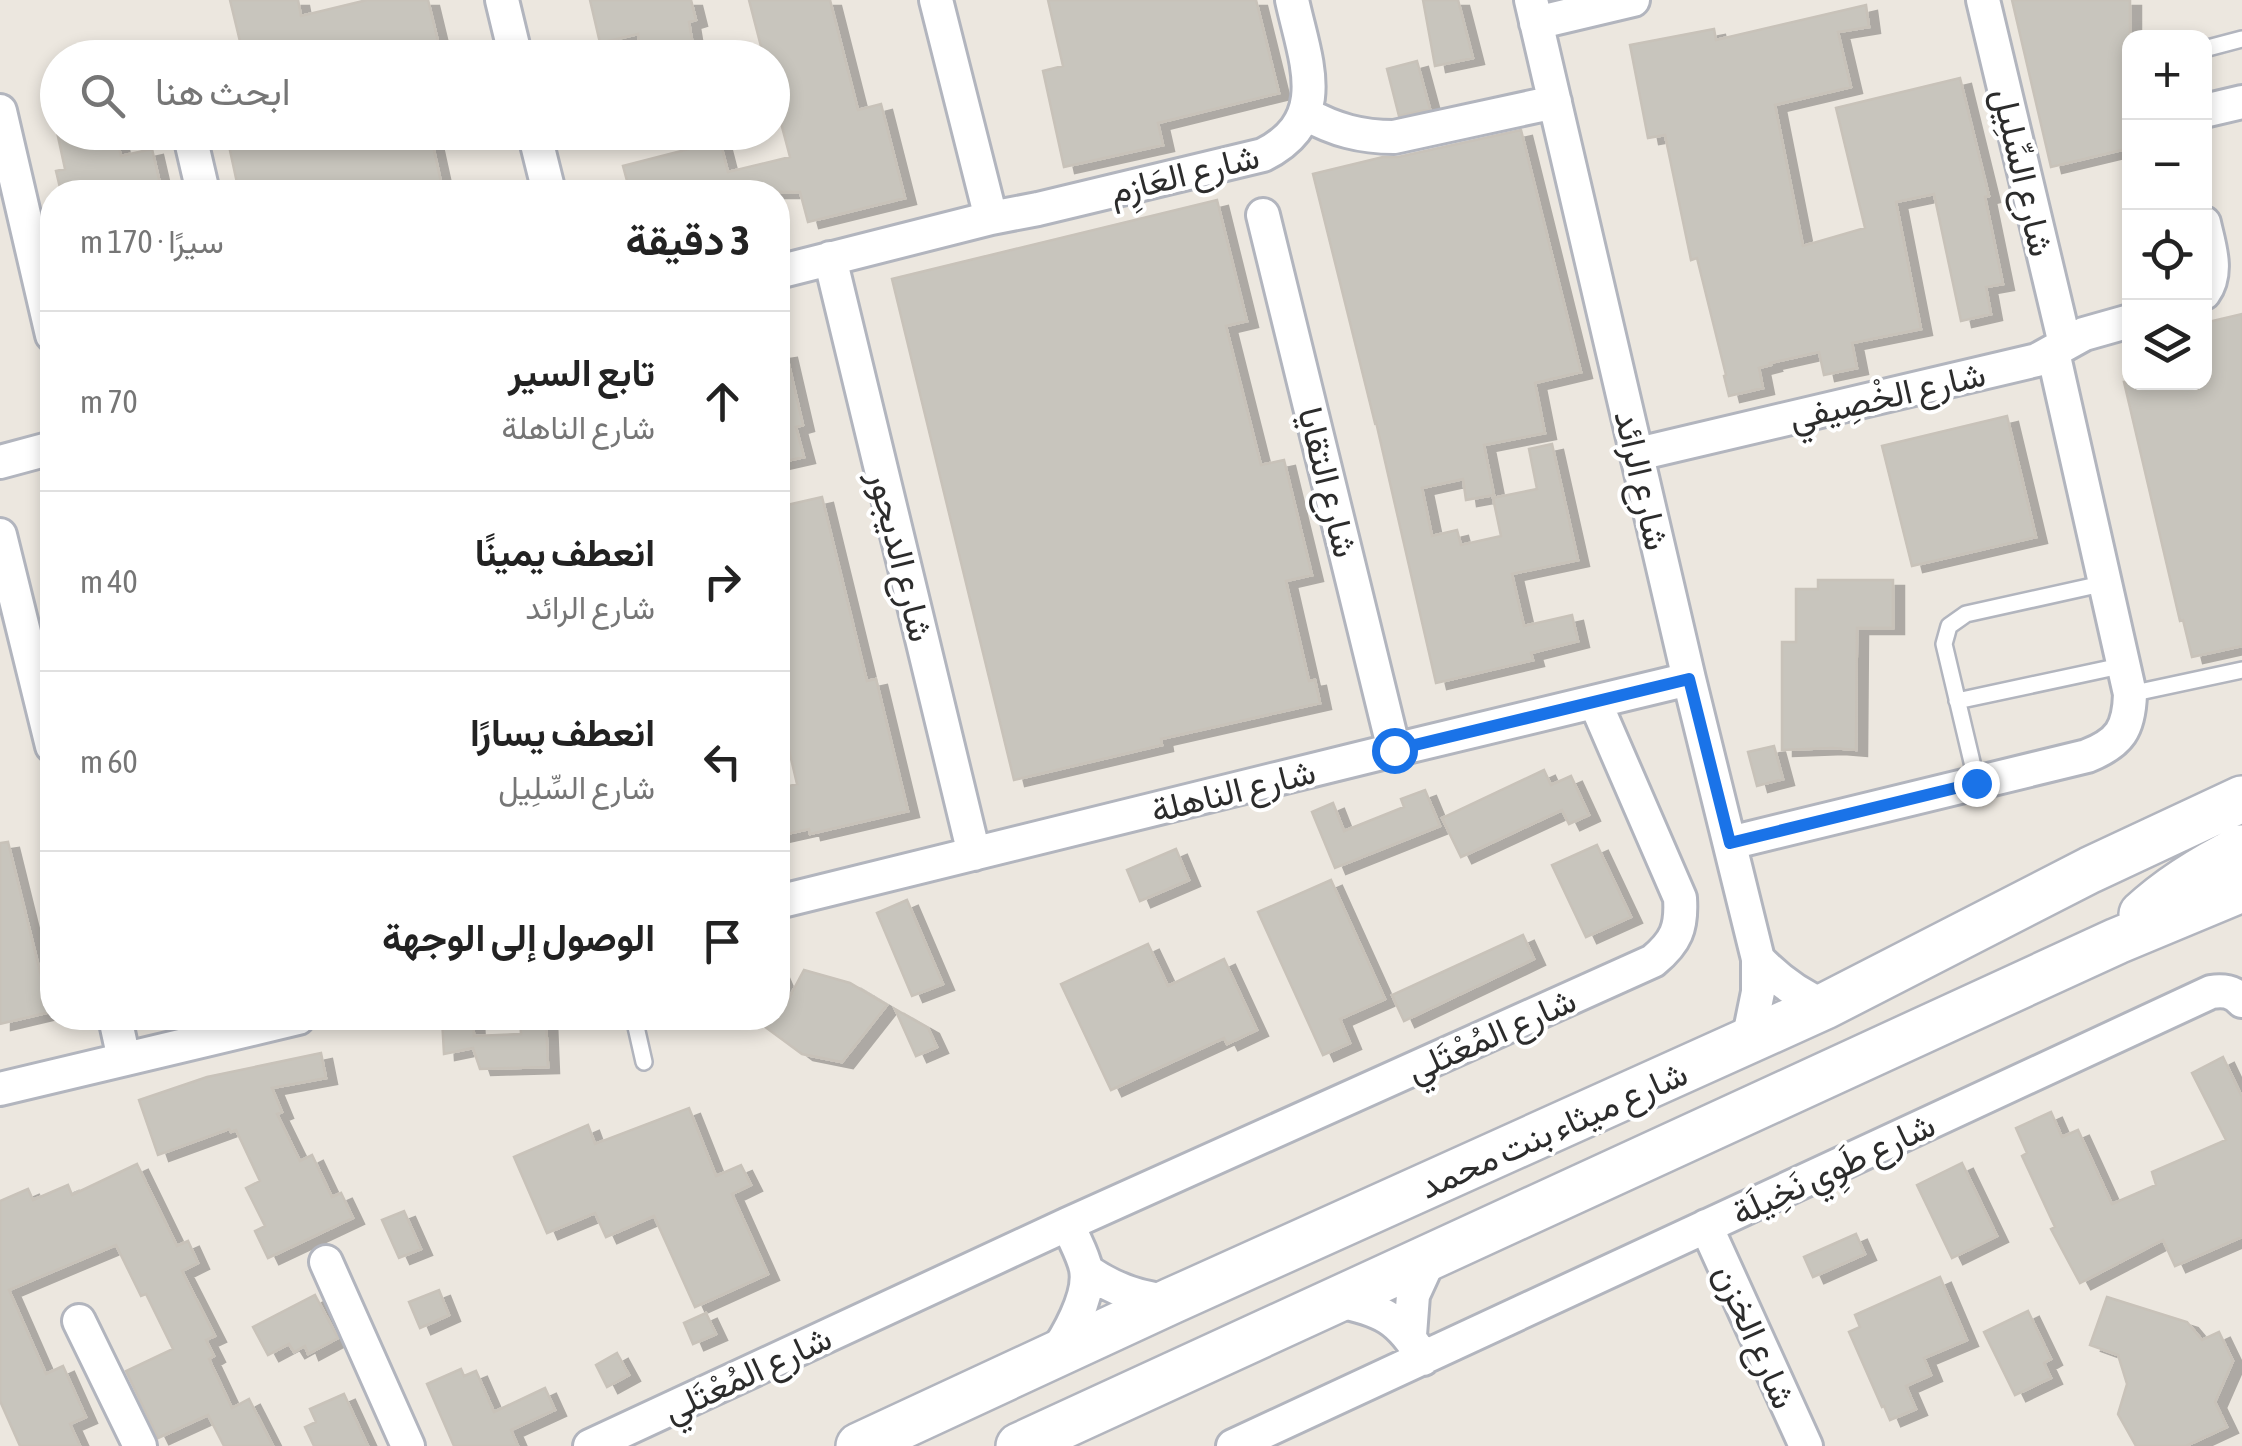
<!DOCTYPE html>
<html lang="ar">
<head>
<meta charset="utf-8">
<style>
	:root { --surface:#fff; --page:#f6f6f6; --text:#222; --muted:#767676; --line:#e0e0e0 }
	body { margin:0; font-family:"Asap Condensed",Vazirmatn,sans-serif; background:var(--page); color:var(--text); direction:rtl }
	.controls { position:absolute; right:30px; top:30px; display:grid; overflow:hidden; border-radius:20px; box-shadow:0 5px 15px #0003 }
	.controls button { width:90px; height:90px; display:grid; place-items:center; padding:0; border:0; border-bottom:2px solid var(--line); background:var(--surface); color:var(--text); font:50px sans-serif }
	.stop { position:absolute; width:30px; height:30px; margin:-22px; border:8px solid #1a73e8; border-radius:50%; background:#fff }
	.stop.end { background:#1a73e8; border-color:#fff; box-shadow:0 2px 10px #0008 }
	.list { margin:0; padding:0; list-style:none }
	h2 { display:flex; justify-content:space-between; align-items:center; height:130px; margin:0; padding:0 40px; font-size:42px }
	h2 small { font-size:32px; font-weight:400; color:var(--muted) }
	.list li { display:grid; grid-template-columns:65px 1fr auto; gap:30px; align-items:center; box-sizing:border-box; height:180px; padding:0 40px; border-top:2px solid var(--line) }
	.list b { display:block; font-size:38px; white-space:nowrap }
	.list p { margin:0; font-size:32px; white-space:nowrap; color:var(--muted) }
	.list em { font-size:32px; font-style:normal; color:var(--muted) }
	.icon { flex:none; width:55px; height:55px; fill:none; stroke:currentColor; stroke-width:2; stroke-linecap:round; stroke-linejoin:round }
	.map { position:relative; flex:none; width:2242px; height:1446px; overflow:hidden; direction:ltr }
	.search { position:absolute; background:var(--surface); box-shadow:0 5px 15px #0003; left:40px; top:40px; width:750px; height:110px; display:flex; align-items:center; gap:25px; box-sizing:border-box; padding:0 35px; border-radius:55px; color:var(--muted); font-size:38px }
	.panel { position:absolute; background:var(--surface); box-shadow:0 5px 15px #0003; left:40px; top:180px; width:750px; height:850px; border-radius:40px; direction:rtl }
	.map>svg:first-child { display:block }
	.building { fill:#c8c5bd; stroke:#c8c2b9; stroke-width:2.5; filter:url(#shadow) }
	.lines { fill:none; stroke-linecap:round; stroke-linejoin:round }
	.lane-casing { stroke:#b2b5be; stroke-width:20 }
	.street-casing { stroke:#b2b5be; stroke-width:38 }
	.secondary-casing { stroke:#b2b5be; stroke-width:50 }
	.lane { stroke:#fff; stroke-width:15 }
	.street { stroke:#fff; stroke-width:32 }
	.secondary { stroke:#fff; stroke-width:45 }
	.route { stroke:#1a73e8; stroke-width:12 }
	.labels { text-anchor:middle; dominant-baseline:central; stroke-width:8; stroke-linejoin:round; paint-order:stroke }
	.street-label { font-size:35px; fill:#2c2c2c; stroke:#fff }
</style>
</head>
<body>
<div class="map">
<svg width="2242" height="1446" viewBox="0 0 2242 1446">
	<defs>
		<filter id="shadow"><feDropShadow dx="11" dy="6" stdDeviation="0" flood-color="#0004"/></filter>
	</defs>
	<rect width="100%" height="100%" fill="#ece7df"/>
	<path class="building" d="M230 0H298L301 16 367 0H428L442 58H244Z
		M590 0H691L696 20 689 22 695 58H641L638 34 600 43Z
		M749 0H830L858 110 881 104 905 198 808 222 800 192H630L623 166 720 141 728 172 790 157 772 89V58H764Z
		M1048 0H1256L1279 93 1158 123 1163 145 1064 167 1043 71 1063 66Z
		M1423 0H1458L1473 58 1435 66Z
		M2012 0H2130V148L2051 167Z
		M1866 5 1869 27 1838 32 1851 87 1775 105 1803 246 1865 228 1836 108 1960 78 1989 196 1985 197 2003 284 1986 287 1991 314 1961 321 1934 194 1896 202 1921 329 1852 343 1857 368 1824 375 1819 352 1770 363 1771 365 1759 368 1763 388 1729 396 1724 376 1726 375 1697 258 1691 260 1665 135 1648 138 1630 45 1714 29 1716 40Z
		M1417 61 1430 109 1399 116 1387 69Z
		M1521 130 1581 372 1535 383 1545 433 1484 445 1494 495 1466 500 1463 479 1422 488 1432 536 1457 530 1461 545 1501 536 1493 498 1537 489 1529 449 1552 444 1578 560 1512 574 1524 626 1572 615 1578 641 1531 653 1533 660 1436 683 1376 422 1375 423 1313 174 1383 157H1398Z
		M57 132H115L121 156 152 149 162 192H61L56 171 65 169Z
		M226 132H430L441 182 394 192H239Z
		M1217 200 1247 321 1226 326 1261 465 1284 460 1312 575 1286 581 1309 681 1315 680 1320 703 1161 739 1162 745 1014 780 892 279Z
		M2242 314V646L2192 657 2183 620 2180 621 2124 382H2204V323Z
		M786 352 803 425 796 427 804 457 778 463V353Z
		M2007 416 2036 537 1912 566 1882 446Z
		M822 497 867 681 876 679 908 811 810 834 809 829 778 836V789L797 784 778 703V507Z
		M1818 580H1893V628H1857L1856 750 1833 748 1782 750V642H1796V589H1818Z
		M1774 746 1783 779 1757 786 1748 752Z
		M1544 770 1551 785 1571 776 1589 815 1569 824 1562 810 1461 857 1442 818Z
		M1425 790 1440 826 1335 868 1312 812 1333 803 1344 831 1404 807 1401 799Z
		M8 842 50 1012 0 1024V843Z
		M1597 845 1631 917 1586 937 1552 865Z
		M1176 849 1189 880 1140 901 1127 870Z
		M1331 880 1385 999 1340 1019 1350 1043 1323 1055 1258 912Z
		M907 900 943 984 912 996 877 913Z
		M1523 935 1534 959 1404 1021 1392 995Z
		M1148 944 1168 986 1224 959 1257 1030 1227 1044 1224 1038 1111 1090 1061 984Z
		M804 970 850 983 887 1005 842 1062 802 1054 753 1018H778V972L789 998Z
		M895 1009 928 1028 937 1047 916 1056Z
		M473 1018 474 1036 521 1034 520 1018H546L548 1067 480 1069 473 1048 444 1054 442 1019Z
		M321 1053 326 1078 272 1088 282 1112 277 1114 300 1161 312 1155 332 1197 341 1193 353 1218 268 1258 255 1231 265 1226 246 1188 260 1181 236 1130 231 1132 229 1129 158 1155 139 1100 207 1077Z
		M2223 1057 2242 1097V1237L2175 1266 2163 1240 2080 1283 2051 1229 2055 1227 2022 1156 2027 1153 2016 1128 2051 1112 2062 1137 2078 1130 2112 1204 2156 1185 2152 1172 2226 1140 2192 1073Z
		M689 1108 716 1176 741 1165 751 1185 732 1194 768 1274 695 1307 654 1216 606 1237 595 1213 547 1233 514 1157 588 1125 595 1144Z
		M1962 1163 1997 1236 1952 1258 1917 1185Z
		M137 1164 177 1246 188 1241 198 1263 182 1271 215 1336 206 1340 214 1356 209 1359 232 1408 249 1399 273 1446H224L208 1415 158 1438 126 1371 173 1349 146 1294 141 1296 116 1245 9 1290 46 1374 63 1366 86 1417 70 1424 80 1446H20L0 1401V1201L28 1189 33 1200 68 1185 72 1195Z
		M404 1211 421 1249 399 1258 382 1220Z
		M1856 1234 1865 1254 1813 1277 1804 1257Z
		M1940 1277 1967 1340 1924 1358 1931 1375 1906 1386 1916 1409 1890 1420 1884 1406 1882 1407 1849 1332 1860 1327 1855 1315Z
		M439 1290 449 1315 420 1328 409 1302Z
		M315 1295 338 1338 308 1354 305 1346 294 1352 289 1344 268 1355 253 1327Z
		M2107 1297 2187 1322 2202 1340 2219 1332 2233 1361 2215 1402 2227 1427 2186 1446H2136L2118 1414 2127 1384 2118 1355 2090 1345Z
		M2028 1311 2051 1359 2044 1363 2051 1378 2015 1395 1984 1332Z
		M706 1313 716 1334 693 1344 684 1323Z
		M617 1353 629 1375 607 1387 596 1365Z
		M461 1369 464 1376 476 1371 494 1412 545 1388 555 1410 511 1430 518 1446H454L427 1384Z
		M344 1394 368 1446H314L305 1427 316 1422 310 1409Z"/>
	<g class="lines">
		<defs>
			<path id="lane" d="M2204 49 2242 39
				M2130 694 2242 670
				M1957 701 2125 665
				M1977 783 1944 644 1949 626 1966 614 2106 583
				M634 1018 644 1062"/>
			<path id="street" d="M502 0 516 58
				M936 0 991 218
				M1531 0 1689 679 1758 959V992L1748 1041
				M1983 0 2065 344
				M1536 23 1633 0
				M0 111 52 335
				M2204 111 2242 102
				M1306 114C1335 130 1361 137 1394 137L1555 102
				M189 132 203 192
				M534 132 549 192
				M1263 215 1394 750
				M2204 223C2209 246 2219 272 2204 293
				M830 258 974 854
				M778 272 991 218 1038 209 1263 155C1333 120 1305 60 1292 0
				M1638 454 2037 360 2084 334 2130 321
				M0 462 52 448
				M0 535 52 746
				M1730 843 2087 756C2120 743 2129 729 2130 694L2053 352
				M778 902 1394 750 1689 679
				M1758 959C1778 980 1798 995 1825 1006
				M115 1018 124 1059
				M0 1089 298 1018
				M1706 1226 1806 1446
				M326 1262 408 1446
				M1087 1271C1113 1289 1139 1299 1171 1301
				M1337 1301C1381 1309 1401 1319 1423 1359
				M79 1321 140 1446
				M1410 1335 1413 1295 1430 1258
				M1052 1358C1067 1337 1091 1296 1086 1269 1083 1254 1073 1238 1068 1224
				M590 1446 1068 1224 1653 961C1676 942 1682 928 1680 898L1595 702
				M1233 1446 2211 992C2223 990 2233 991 2242 1001"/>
			<path id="secondary" d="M2142 914C2172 886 2206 866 2242 848
				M859 1446 1171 1301 1825 1006 2090 870 2242 799
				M1019 1446 2117 941 2242 889"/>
		</defs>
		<use href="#lane" class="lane-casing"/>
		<use href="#street" class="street-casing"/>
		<use href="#secondary" class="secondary-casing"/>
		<use href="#lane" class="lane"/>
		<use href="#street" class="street"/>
		<use href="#secondary" class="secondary"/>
	</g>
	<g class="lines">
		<path class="route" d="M1394 750 1689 679 1730 843 1976 783"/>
	</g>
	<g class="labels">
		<g class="street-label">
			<text transform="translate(2024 172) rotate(77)">شارع السِّلِيل</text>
			<text transform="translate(1184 173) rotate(-14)">شارع العَازِم</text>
			<text transform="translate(1887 395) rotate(-13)">شارع الخْصِيفي</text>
			<text transform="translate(1643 480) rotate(77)">شارع الرائد</text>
			<text transform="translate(1329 482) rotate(76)">شارع التقايا</text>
			<text transform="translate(902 556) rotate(76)">شارع الديجور</text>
			<text transform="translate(1233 790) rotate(-14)">شارع الناهلة</text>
			<text transform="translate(1491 1034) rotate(-24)">شارع المُعْتَلي</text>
			<text transform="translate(1553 1129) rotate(-24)">شارع ميثاء بنت محمد</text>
			<text transform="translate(1833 1168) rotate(-25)">شارع طَوِي نَخِيلَة</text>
			<text transform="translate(1756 1336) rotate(66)">شارع الخزن</text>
			<text transform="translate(747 1373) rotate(-25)">شارع المُعْتَلي</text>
		</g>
	</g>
</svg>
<div class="controls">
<button>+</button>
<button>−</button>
<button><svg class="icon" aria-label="locate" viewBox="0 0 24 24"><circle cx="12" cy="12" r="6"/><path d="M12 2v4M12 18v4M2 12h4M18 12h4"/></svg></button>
<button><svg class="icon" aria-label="layers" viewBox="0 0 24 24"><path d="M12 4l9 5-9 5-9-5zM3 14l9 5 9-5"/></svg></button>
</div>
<div class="stop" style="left:1394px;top:750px"></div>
<div class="stop end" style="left:1976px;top:783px"></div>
<div class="search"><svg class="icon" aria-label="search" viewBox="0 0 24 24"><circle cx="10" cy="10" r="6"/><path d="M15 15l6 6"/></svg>ابحث هنا</div>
<section class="panel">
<h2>3 دقيقة<small>سيرًا · 170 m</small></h2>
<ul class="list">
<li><svg class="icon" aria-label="ahead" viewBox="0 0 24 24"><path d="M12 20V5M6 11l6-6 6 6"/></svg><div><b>تابع السير</b><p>شارع الناهلة</p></div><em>70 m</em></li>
<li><svg class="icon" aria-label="right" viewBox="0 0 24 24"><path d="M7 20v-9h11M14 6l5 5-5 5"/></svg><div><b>انعطف يمينًا</b><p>شارع الرائد</p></div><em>40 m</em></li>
<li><svg class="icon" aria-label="left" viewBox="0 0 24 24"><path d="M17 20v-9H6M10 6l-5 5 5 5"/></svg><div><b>انعطف يسارًا</b><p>شارع السِّلِيل</p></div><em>60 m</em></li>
<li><svg class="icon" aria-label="arrive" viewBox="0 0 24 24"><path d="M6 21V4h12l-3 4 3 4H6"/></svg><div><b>الوصول إلى الوجهة</b></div></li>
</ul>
</section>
</div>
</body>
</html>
